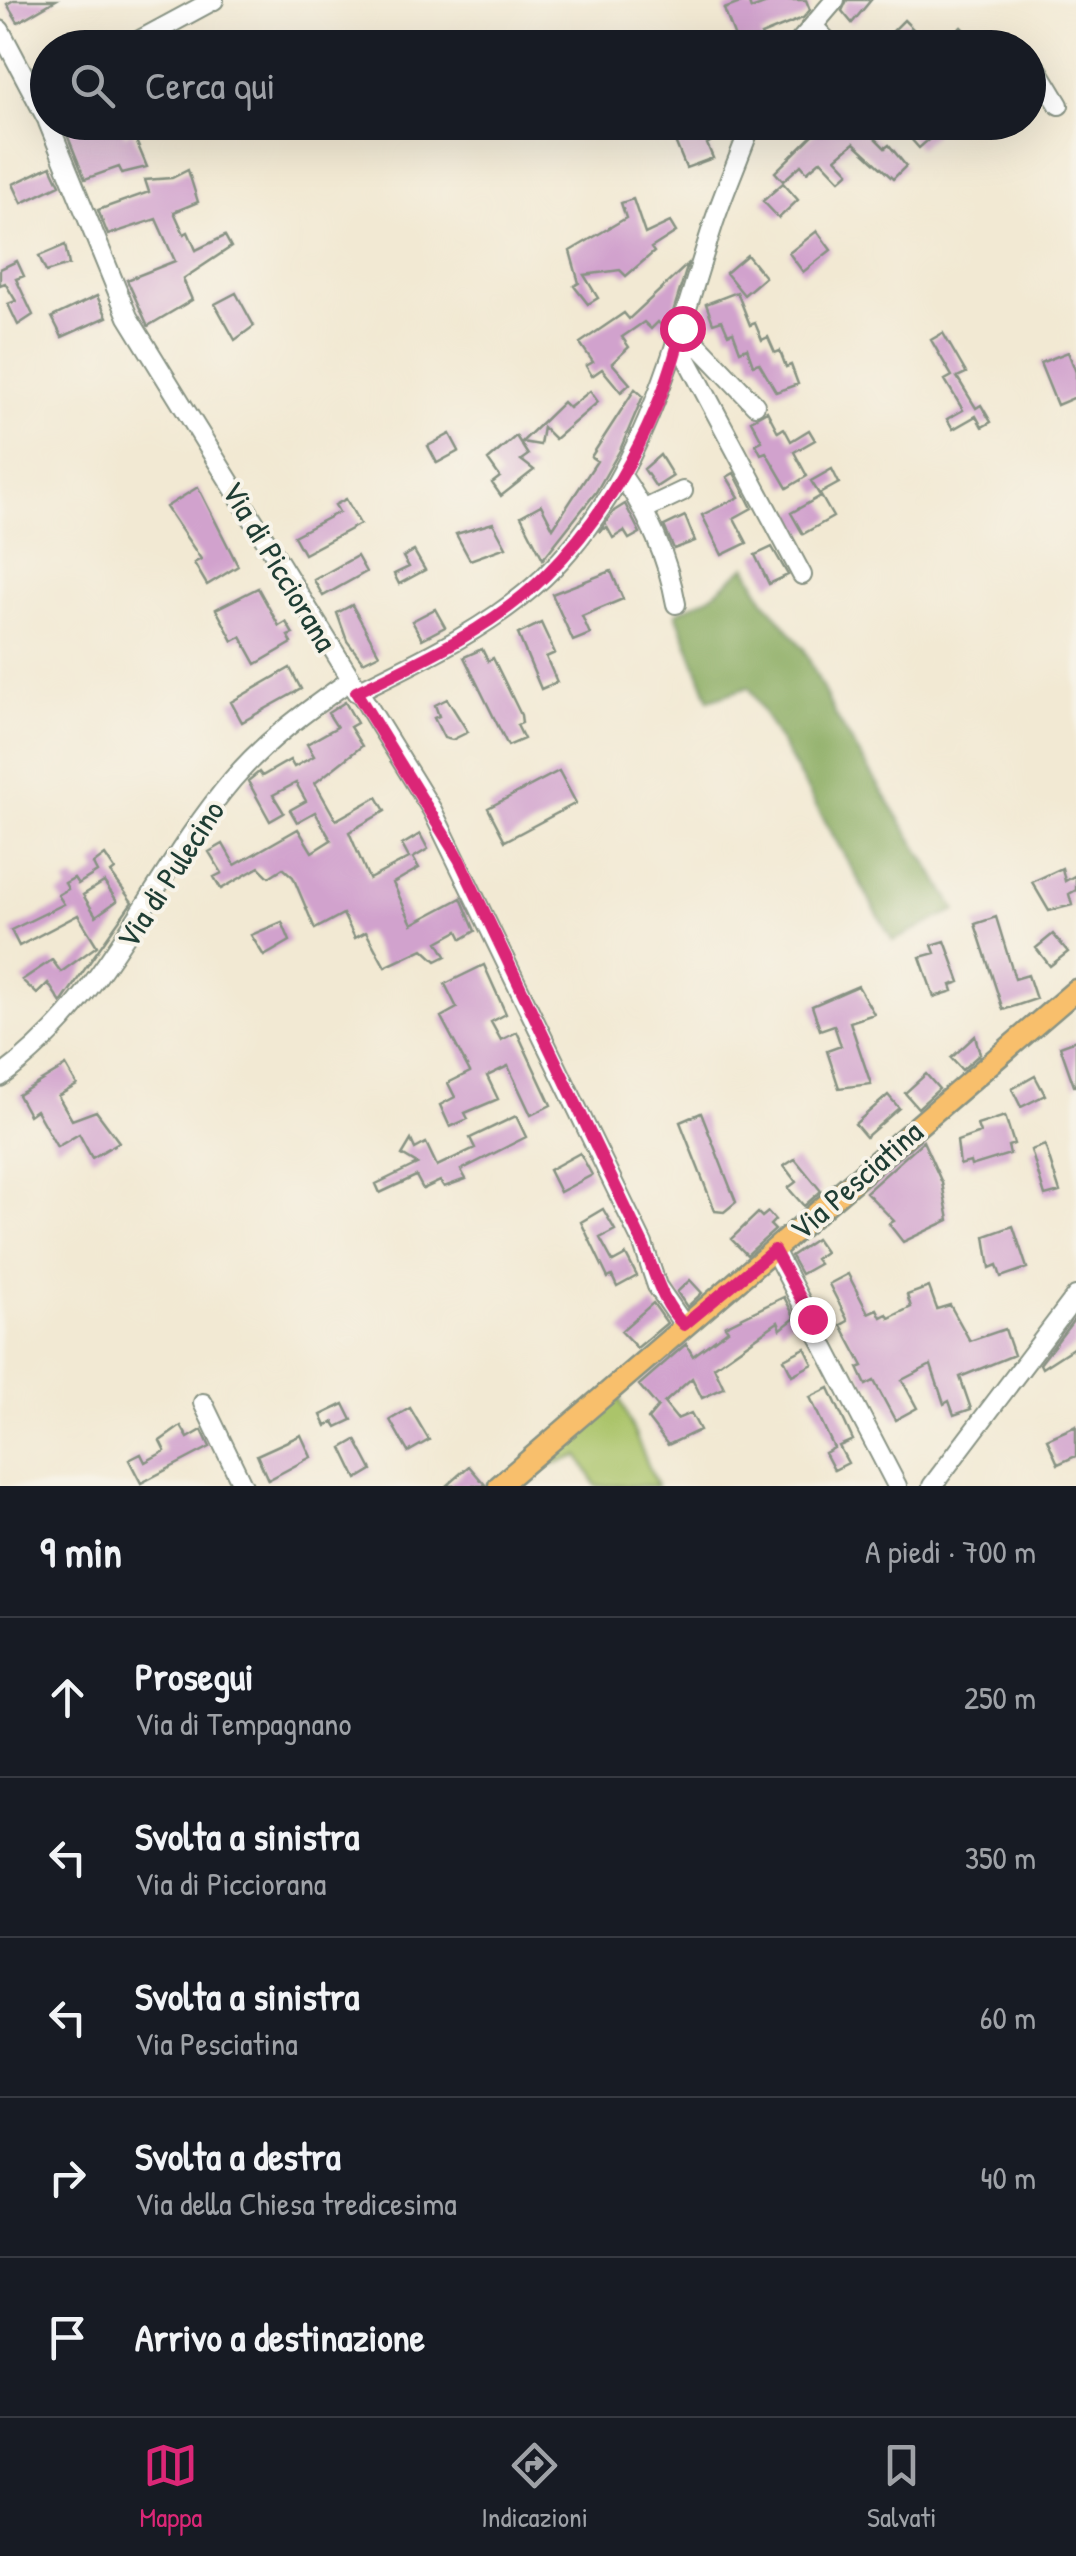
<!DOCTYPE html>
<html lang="it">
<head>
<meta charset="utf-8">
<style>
	:root { --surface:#171b24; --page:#242831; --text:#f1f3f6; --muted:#9ea1a6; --line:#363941; --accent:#db2777 }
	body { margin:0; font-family:"Patrick Hand",sans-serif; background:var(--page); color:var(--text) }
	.stop { position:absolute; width:30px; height:30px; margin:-22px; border:8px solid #db2777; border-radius:50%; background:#fff }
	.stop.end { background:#db2777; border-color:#fff; box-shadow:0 2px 10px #0008 }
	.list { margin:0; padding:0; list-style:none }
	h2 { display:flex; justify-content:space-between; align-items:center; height:130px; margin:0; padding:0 40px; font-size:42px }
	h2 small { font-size:32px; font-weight:400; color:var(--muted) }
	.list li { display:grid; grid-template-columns:65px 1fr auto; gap:30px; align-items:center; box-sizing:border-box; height:160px; padding:0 40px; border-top:2px solid var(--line) }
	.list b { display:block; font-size:38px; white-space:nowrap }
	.list p { margin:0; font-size:32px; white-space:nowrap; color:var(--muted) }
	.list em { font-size:32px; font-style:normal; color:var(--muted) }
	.icon { flex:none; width:55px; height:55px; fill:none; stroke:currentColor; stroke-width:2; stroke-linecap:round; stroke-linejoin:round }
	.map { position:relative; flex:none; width:1076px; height:1486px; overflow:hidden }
	.search { position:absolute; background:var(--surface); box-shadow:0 10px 40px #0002; left:30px; right:30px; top:30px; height:110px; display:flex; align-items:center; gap:25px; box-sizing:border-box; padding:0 35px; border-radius:55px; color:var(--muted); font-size:38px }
	.sheet { height:930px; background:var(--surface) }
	nav { display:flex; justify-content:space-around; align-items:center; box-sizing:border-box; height:140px; border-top:2px solid var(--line); background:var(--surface); font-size:28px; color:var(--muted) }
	nav a { display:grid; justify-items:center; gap:5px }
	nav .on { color:var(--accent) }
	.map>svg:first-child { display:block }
	.green { fill:#abc46a; stroke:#65804f; stroke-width:2.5 }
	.forest { fill:#88aa5e; stroke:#547449; stroke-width:2.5 }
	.building { fill:#d1a2cd; fill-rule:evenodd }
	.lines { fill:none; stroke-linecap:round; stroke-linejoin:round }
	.minor-casing { stroke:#889384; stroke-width:22 }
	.major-casing { stroke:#889384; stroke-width:25 }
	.minor { stroke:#fff; stroke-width:18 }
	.major { stroke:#f8bf6c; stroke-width:20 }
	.route { stroke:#db2777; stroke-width:12 }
	.labels { text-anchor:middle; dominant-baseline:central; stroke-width:8; stroke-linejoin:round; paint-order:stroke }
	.street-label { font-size:32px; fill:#1f3d34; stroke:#f7f3e8 }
</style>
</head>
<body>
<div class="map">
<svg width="1076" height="1486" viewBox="0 0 1076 1486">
	<rect width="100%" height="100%" fill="#f7f3e8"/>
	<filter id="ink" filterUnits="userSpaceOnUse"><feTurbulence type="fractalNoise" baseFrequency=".01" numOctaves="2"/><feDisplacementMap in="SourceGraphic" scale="20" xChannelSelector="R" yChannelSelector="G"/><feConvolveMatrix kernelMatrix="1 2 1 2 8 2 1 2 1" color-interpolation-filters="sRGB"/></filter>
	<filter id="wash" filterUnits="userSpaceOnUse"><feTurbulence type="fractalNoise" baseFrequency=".0048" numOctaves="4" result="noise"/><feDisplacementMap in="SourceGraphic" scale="40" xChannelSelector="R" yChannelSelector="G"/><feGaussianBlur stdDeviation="2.25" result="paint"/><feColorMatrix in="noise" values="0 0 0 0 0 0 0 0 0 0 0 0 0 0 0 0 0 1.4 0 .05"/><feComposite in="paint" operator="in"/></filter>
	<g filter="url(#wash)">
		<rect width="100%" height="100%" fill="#f2e9d3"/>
		<path class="green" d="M619 1397 657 1486H596L579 1456 542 1467Z"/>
		<path class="forest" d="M746 566 764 600 804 649 835 715 956 910 893 941 749 687 709 700 676 613 711 596Z"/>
		<g id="blocks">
			<path class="building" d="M14 0H56L18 22 7 4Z
				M748 0 751 9 775 0H806L810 10 803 18 761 35 766 48H739L724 9Z
				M847 0H871L852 23 842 11Z
				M904 20 920 36 908 48H876Z
				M961 27 974 40 971 48H953L946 41Z
				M62 122H80L82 128 94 122H119L125 135 132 131 147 167 122 173 119 167 85 179Z
				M710 122H739L707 144 713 158 686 168 675 141Z
				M826 122H859L885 148 889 145 906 166 893 179 854 143 836 158 849 172 840 180 821 160 807 172 801 165 783 181 775 172Z
				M896 122H931L935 134 919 148Z
				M51 166 60 185 22 203 13 184Z
				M188 170 198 202 174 212 184 234 188 232 196 250 225 236 231 247 183 279 192 300 148 326 127 280 175 261 156 219 108 235 98 210 149 192 145 180 172 178Z
				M783 183 798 200 779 218 763 201Z
				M633 199 645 234 670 222 676 232 651 248 654 252 626 276 620 270 584 275 598 298 588 304 574 286 579 283 570 251 626 218 621 203Z
				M817 231 831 250 803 272 789 253Z
				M65 245 69 265 46 272 39 256Z
				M747 255 765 277 744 295 726 273Z
				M17 261 24 276 16 279 33 315 18 325 8 304 16 301 5 283 0 285V269Z
				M688 264 667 331 658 322 651 329 644 322 622 337 629 347 612 363 630 384 621 392 602 369 592 376 586 366 593 362 580 343 624 313 629 319Z
				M737 292 750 325 755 323 762 340 768 337 775 353 780 351 786 367 791 365 798 384 776 392 759 363 753 365 747 348 740 351 733 332 728 334 722 320 713 323 706 304Z
				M236 293 254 326 235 340 215 304Z
				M97 296 107 317 62 337 52 317Z
				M943 333 966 373 957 377 976 408 981 405 991 422 982 427 976 416 953 429 947 419 963 410 945 380 952 376 931 340Z
				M1068 352 1076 372V397L1057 405 1040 363Z
				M635 389 643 396 620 450 596 492 543 559 521 516 541 505 553 528 597 461 591 457Z
				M590 391 598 402 555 439 543 427 540 445 522 442 563 402 569 408Z
				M767 411 778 432 784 428 791 441 809 430 815 440 794 452 807 476 787 488 766 452 761 454 756 444 762 441 751 420Z
				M450 434 459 451 437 463 428 446Z
				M516 436 528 455 521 460 534 470 501 496 492 483 500 477 488 460Z
				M660 455 673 476 656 487 644 469Z
				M832 469 839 483 819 494 811 481Z
				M734 473 752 508 734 518 747 543 722 555 702 515 739 497 727 477Z
				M198 487 238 566 207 585 194 563 201 559 166 507Z
				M821 496 833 517 803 534 791 513Z
				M346 499 360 524 304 554 294 536 339 512 335 505Z
				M625 504 640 533 629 539 624 531 613 538 607 527 599 532 614 511Z
				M685 516 695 541 674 549 664 526Z
				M493 523 506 547 470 560 456 534Z
				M772 547 788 575 769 584 755 555Z
				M414 551 425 570 399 584 394 574 409 567 403 557Z
				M357 556 366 572 323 596 314 580Z
				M611 571 623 599 582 616 590 634 573 641 552 594Z
				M258 588 279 626 286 622 293 634 288 636 292 643 256 664 241 637 233 641 216 609Z
				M352 605 379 654 363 662 347 641 337 613Z
				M435 609 445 627 422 639 412 621Z
				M541 623 555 653 546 657 557 682 541 689 518 634Z
				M482 649 488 661 493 658 521 715 522 723 517 725 524 739 508 746 464 657Z
				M290 668 301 689 242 722 231 702Z
				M447 699 468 732 452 740 444 738 434 718 439 716 435 705Z
				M345 702 357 723 350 727 362 746 315 783 336 820 377 797 385 811 349 832 369 879 409 858 402 845 420 834 428 849 413 858 419 868 393 883 412 924 461 898 475 931 462 939 458 931 438 942 446 956 436 961 423 949 385 967 366 932 355 938 343 914 315 929 293 877 283 868 269 877 259 867 221 889 214 877 222 873 209 852 223 844 235 865 298 829 312 852 331 840 315 812 297 822 290 810 306 801 296 783 273 795 284 813 270 821 248 781 259 772 262 776 290 760 294 767 314 756 307 744 337 727 328 713Z
				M559 771 576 803 505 841 488 808Z
				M105 855 115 870 111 873 132 902 61 1003 48 983 37 994 22 980 52 960 61 972 97 946 78 915 19 946 11 930 64 904 58 895 68 889 65 883 74 878 78 884 97 872 93 864ZM104 882 117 901 96 916 83 895Z
				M1062 868 1065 881 1076 875V890L1069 894 1072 905 1049 911 1032 882Z
				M996 917 1015 979 1028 975 1036 999 1003 1010 975 924Z
				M282 922 290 941 264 956 251 935Z
				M1053 934 1068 952 1050 966 1036 948Z
				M945 941 960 982 951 985 953 991 934 997 920 957 935 953 932 945Z
				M484 965 506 1014 491 1022 501 1040 517 1032 551 1105 531 1115 508 1066 487 1076 498 1099 465 1113 468 1119 450 1127 440 1105 455 1097 448 1083 470 1072 441 1017 457 1008 445 984Z
				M858 986 874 1014 850 1022 871 1084 839 1088 827 1051 841 1046 834 1025 820 1030 812 1006Z
				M975 1036 980 1054 962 1070 951 1058Z
				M1076 1040V1086H1074L1060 1046Z
				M66 1066 77 1085 58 1096 72 1120 96 1111 119 1142 92 1158 79 1134 57 1147 36 1110 29 1115 18 1095Z
				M926 1074 939 1089 918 1108 905 1093Z
				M1035 1076 1045 1095 1021 1107 1012 1089Z
				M888 1095 899 1108 866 1137 855 1124Z
				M701 1113 736 1202 724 1212 715 1211 680 1122Z
				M516 1116 526 1137 461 1170 466 1179 444 1187 440 1181 423 1189 416 1176 380 1193 376 1184 417 1164 402 1155 411 1140 415 1149 426 1143 437 1166 475 1148 470 1138Z
				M1005 1116 1014 1144 1008 1146 1010 1154 971 1166 970 1162 960 1165 957 1141 980 1133 977 1125Z
				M923 1141 942 1183 949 1220 903 1242 889 1224 894 1221 866 1192Z
				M1045 1145 1060 1192 1045 1196 1031 1150Z
				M580 1153 592 1175 560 1192 549 1170Z
				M795 1159 821 1191 804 1206 788 1188 796 1182 784 1166Z
				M603 1209 615 1230 600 1238 613 1262 626 1255 637 1276 617 1287 612 1276 608 1278 581 1222Z
				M768 1212 775 1220 770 1225 775 1230 747 1255 731 1239 758 1213 762 1217Z
				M1013 1226 1027 1268 1001 1277 997 1265 990 1268 985 1236Z
				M816 1239 825 1252 815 1259 819 1264 801 1274 791 1256Z
				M848 1274 868 1313 877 1309 881 1317 887 1314 889 1318 911 1307 907 1295 929 1287 937 1309 950 1305 970 1341 1005 1329 1014 1355 960 1377 971 1409 954 1415 949 1401 944 1404 931 1365 902 1380 917 1408 895 1420 874 1381 866 1385 858 1368 863 1366 841 1325 848 1321 829 1284Z
				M690 1280 702 1293 687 1307 677 1292Z
				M784 1297 795 1318 781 1329 778 1322 714 1367 724 1388 702 1398 692 1378 664 1403 677 1419 691 1413 700 1430 668 1445 648 1419 658 1407 639 1385 686 1344 693 1356 728 1330 725 1326Z
				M653 1303 667 1323 637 1348 621 1331Z
				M1076 1317V1346L1042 1368 1040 1364Z
				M805 1348 813 1364 792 1375 784 1359Z
				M829 1388 853 1440 839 1446 848 1463 834 1470 825 1453 834 1448 810 1397Z
				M344 1404 352 1420 337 1427 334 1422 326 1426 321 1415Z
				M410 1408 429 1440 408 1452 390 1420Z
				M181 1426 188 1438 202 1430 210 1447 141 1483 129 1460 141 1454 145 1462 165 1451 160 1441Z
				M1076 1426V1456L1058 1464 1047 1439Z
				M301 1435 311 1457 268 1480 257 1455Z
				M356 1440 372 1470 357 1479 342 1448Z
				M469 1466 486 1486H446Z"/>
		</g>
	</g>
	<g filter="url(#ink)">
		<use href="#blocks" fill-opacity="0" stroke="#889384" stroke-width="2.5"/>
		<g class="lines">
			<defs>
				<path id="minor" d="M813 26 834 48
					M0 30 48 121
					M125 48 214 0
					M794 48 835 0
					M983 48 985 45
					M1028 69 1038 70 1059 105
					M48 122 128 317 432 810 643 1244 657 1286 684 1325
					M682 328 755 405
					M679 344 802 575
					M622 476C648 513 668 559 676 604
					M643 510 683 491
					M356 692C421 660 491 627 544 577 644 481 673 348 714 222 725 189 740 156 752 122
					M0 1077C109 998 149 878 233 779 267 739 307 711 349 681
					M774 1250 897 1486
					M203 1403 243 1486
					M932 1486 1076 1296"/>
				<path id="major" d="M499 1486 1076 990"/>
			</defs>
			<use href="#minor" class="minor-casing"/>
			<use href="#major" class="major-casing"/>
			<use href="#minor" class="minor"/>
			<use href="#major" class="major"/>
		</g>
	</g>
	<g class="lines" filter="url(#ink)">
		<path class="route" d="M682 328C661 417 611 511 546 575 494 627 421 661 356 692L459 859 643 1244C655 1273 661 1302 684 1325L774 1250 812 1319"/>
	</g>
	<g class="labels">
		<g class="street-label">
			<text transform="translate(280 566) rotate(59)">Via di Picciorana</text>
			<text transform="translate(170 874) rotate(-57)">Via di Pulecino</text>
			<text transform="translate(856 1180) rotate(-41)">Via Pesciatina</text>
		</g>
	</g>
</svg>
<div class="stop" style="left:682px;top:328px"></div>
<div class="stop end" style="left:812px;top:1319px"></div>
<div class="search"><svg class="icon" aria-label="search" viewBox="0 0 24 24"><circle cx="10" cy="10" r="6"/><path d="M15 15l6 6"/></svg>Cerca qui</div>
</div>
<section class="sheet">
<h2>9 min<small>A piedi · 700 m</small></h2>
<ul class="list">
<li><svg class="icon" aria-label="ahead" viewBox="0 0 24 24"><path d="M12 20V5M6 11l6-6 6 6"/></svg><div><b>Prosegui</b><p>Via di Tempagnano</p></div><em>250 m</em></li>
<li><svg class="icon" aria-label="left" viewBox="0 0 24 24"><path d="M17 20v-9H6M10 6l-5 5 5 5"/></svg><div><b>Svolta a sinistra</b><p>Via di Picciorana</p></div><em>350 m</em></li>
<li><svg class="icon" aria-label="left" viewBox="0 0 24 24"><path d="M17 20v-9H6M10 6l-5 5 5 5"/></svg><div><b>Svolta a sinistra</b><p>Via Pesciatina</p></div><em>60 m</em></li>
<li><svg class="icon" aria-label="right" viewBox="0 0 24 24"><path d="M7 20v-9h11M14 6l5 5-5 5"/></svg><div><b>Svolta a destra</b><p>Via della Chiesa tredicesima</p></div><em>40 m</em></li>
<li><svg class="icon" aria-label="arrive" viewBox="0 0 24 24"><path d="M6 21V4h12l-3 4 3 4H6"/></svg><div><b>Arrivo a destinazione</b></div></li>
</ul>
</section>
<nav>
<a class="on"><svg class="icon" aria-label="map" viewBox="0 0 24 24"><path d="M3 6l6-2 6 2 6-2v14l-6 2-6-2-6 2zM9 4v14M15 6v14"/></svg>Mappa</a>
<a><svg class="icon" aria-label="directions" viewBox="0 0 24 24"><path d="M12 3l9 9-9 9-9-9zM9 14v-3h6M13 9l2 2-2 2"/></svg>Indicazioni</a>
<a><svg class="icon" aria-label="saved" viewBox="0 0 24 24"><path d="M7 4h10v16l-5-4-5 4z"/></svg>Salvati</a>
</nav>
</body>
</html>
